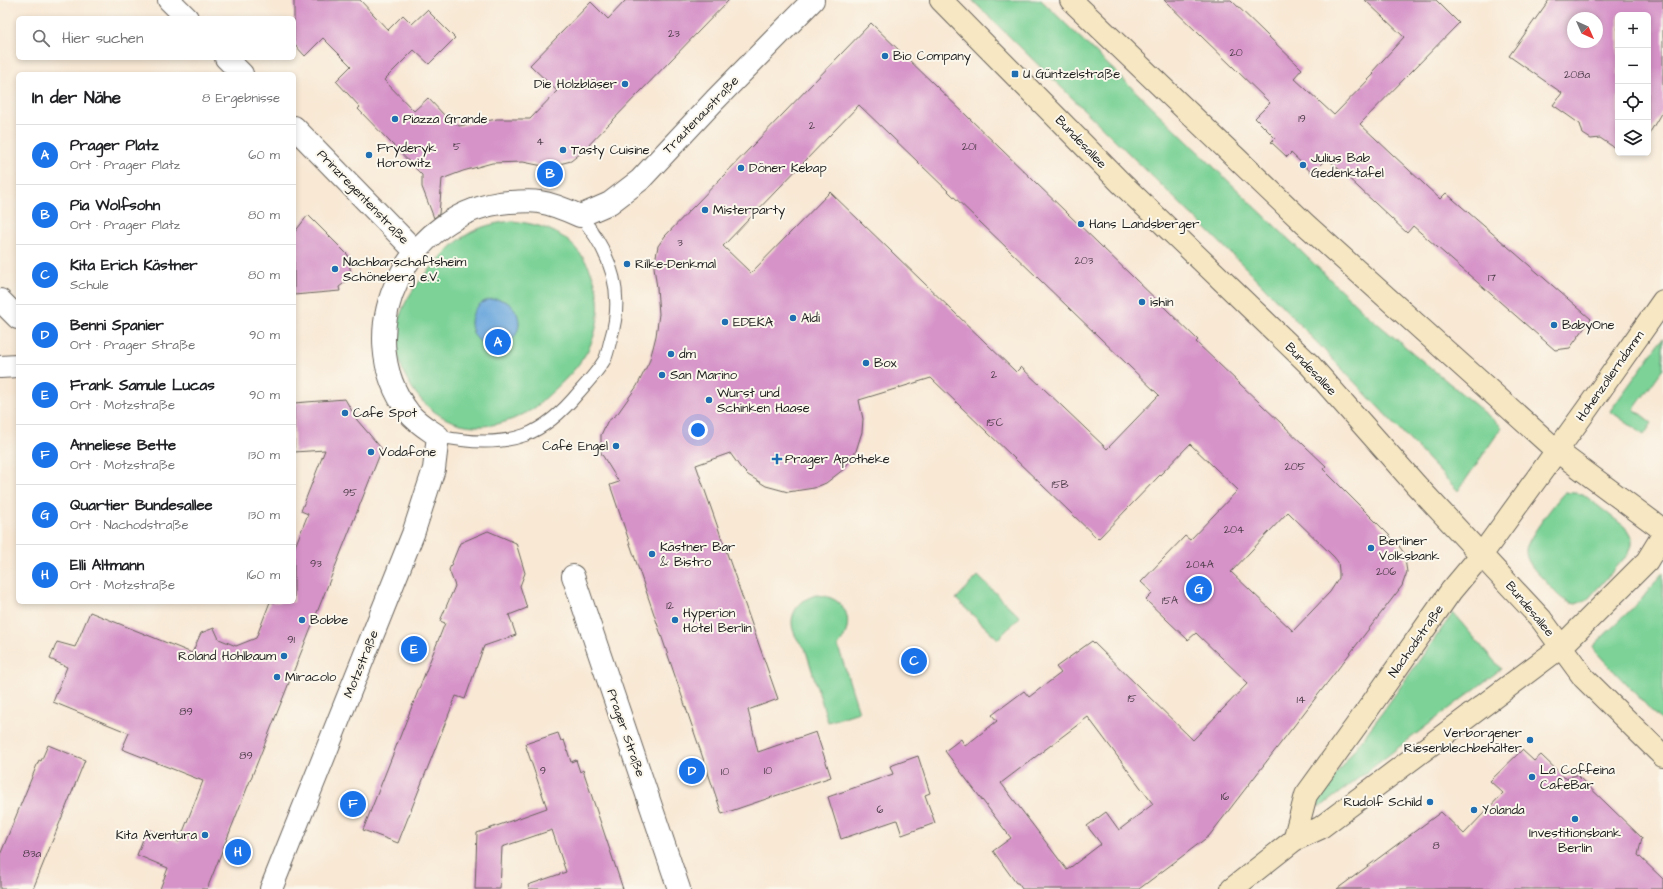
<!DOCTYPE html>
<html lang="de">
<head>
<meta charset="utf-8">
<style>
	:root { --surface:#fff; --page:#f2f2f2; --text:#202124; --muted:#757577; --line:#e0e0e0; --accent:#1a73e8 }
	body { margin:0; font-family:"Architects Daughter",sans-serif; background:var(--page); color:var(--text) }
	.controls { position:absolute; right:12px; top:12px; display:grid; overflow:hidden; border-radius:6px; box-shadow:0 2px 6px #0003 }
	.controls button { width:36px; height:36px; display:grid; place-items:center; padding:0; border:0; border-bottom:1px solid var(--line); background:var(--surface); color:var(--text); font:20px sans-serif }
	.compass { position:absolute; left:1567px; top:12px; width:36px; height:36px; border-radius:50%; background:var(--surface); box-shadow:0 2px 6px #0003; rotate:135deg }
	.you { position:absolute; left:698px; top:430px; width:14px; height:14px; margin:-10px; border:3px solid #fff; border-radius:50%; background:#1a73e8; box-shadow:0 0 0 6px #1a73e833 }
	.badge { display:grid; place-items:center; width:26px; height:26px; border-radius:50%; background:var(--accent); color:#fff; font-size:13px; font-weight:700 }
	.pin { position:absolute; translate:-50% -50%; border:2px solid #fff; box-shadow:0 1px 4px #0006 }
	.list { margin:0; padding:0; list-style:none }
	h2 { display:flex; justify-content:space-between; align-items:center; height:52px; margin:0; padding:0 16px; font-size:17px }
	h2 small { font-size:13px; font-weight:400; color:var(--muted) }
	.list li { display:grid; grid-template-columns:26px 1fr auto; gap:12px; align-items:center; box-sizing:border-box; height:60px; padding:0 16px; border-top:1px solid var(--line) }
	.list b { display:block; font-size:15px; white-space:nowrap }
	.list p { margin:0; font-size:13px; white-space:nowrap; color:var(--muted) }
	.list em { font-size:13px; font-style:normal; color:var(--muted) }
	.icon { flex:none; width:22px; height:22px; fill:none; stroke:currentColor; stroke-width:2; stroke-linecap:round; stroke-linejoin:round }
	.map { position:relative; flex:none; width:1663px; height:889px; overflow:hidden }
	.search { position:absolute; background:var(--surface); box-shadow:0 2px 6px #0003; left:16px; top:16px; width:280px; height:44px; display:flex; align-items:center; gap:10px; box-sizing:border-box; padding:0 14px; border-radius:6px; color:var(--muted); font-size:15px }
	.panel { position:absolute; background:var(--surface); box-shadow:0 2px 6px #0003; left:16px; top:72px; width:280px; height:532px; border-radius:6px }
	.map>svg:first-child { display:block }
	.green { fill:#7bd297; stroke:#4c775a }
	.water { fill:#6ca7dd; stroke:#44627c }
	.building { fill:#d693c8; fill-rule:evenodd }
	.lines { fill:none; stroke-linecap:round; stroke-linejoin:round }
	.lane-casing { stroke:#69635c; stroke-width:14 }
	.street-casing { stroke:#69635c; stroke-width:24 }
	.secondary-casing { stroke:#69635c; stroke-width:24 }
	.lane { stroke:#fff; stroke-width:12 }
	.street { stroke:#fff; stroke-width:22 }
	.secondary { stroke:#f7e8c3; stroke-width:22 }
	.poi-dot { fill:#1f6fb2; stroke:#fbf7ec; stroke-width:1.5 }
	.labels { text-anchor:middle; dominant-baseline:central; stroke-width:4; stroke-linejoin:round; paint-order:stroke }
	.number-label { font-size:11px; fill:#4a3a47 }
	.poi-label { font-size:13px; fill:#1c1c1c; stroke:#fbf7ec; text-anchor:start }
	.street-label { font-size:13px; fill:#1c1c1c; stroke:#fbf7ec }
</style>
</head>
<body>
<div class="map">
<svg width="1663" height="889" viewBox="0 0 1663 889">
	<rect width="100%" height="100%" fill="#fbf7ec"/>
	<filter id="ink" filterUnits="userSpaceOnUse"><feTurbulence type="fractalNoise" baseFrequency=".025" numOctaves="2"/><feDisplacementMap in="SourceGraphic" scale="8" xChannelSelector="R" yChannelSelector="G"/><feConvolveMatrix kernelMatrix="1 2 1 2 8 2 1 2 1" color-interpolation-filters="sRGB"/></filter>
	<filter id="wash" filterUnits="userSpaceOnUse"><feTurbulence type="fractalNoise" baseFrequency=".012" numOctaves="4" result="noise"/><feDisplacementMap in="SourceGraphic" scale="16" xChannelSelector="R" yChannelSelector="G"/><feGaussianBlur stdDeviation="0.9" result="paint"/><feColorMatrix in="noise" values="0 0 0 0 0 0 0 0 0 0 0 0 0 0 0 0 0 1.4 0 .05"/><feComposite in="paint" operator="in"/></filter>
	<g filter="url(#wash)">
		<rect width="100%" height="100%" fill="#f8e8d4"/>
		<path class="green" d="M972 0H1041L1366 314 1502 427 1458 491 1246 268Z
			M512 221C531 223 553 228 568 241 600 268 607 313 588 350 576 372 555 389 537 406 530 412 521 415 513 419 471 436 432 422 409 383 400 367 394 350 397 331 400 303 417 283 435 264 459 237 474 225 512 221Z
			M1663 338V369L1634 409 1652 423 1644 435 1610 411Z
			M1565 492 1583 494 1625 527 1632 539V545L1629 553 1588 599 1576 604C1562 602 1556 593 1547 583 1539 574 1525 563 1526 550 1526 540 1557 500 1565 492Z
			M1663 572V723L1595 651 1593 646 1641 600Z
			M978 576 1020 617 998 639 956 599Z
			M816 595C847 596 857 623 838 646L859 712 828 722 805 648C784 629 789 603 816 595Z
			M1453 613 1501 669 1322 806H1317V802L1320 795 1379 717Z"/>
		<path class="water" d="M471 323a24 24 0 1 1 48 0a24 24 0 1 1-48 0Z"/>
		<g id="blocks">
			<path class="building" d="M294 0H360L388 30 403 15 412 24 427 10 455 38 429 64 414 50 384 80 414 111 428 98 447 118 448 116 459 126 497 119H530L557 91 530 65 591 2 608 19 626 0H729L581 153 571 161 548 167 523 162 492 163 463 171 442 179 439 214 434 218 422 187V175L358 109 360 107 336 81 351 66 323 38 305 56 294 44Z
				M1164 0H1231L1302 69 1294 78 1334 115 1374 74 1372 72 1404 37 1365 0H1436L1459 23 1360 124 1440 199 1446 193 1591 319 1570 348 1555 350 1413 226 1407 233 1327 158 1312 173 1291 153 1287 157 1271 142 1275 138 1255 118 1270 103Z
				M1549 0H1663V110L1649 134 1648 133V15H1618V150L1600 138 1591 139 1583 134 1580 124 1553 105 1562 93 1509 56ZM1573 18H1597V42H1573Z
				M871 23 1198 340 1196 342 1326 466 1323 469 1396 542 1404 553 1407 572 1402 586 1209 836 1139 889H1022L1018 883H1016L993 851 1011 838 945 751 961 739 965 746 997 721 992 715 1024 691 1029 697 1061 673 1056 667 1092 641 1193 740 1248 683 1196 633 1188 640 1146 600 1153 593 1141 582 1185 536 1190 540 1238 490 1190 444 1098 539 931 378 859 400 863 419 862 432 856 451 844 469 826 483 814 488 788 492 766 486 748 475 740 467 730 453 696 465 778 699 748 710 758 752 816 732 831 777 722 814 610 485 619 482 601 453V435L607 422 618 413 637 386 649 362 653 348 656 336 659 314 657 288 654 267 658 246 665 236ZM859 105 1159 395 1107 449 1021 367 1016 372 830 192 751 273 723 246ZM1288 512 1334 557 1338 562 1339 571V578L1330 592 1293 631 1231 572ZM1088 717 1153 804 1119 830 1106 812 1087 826 1101 844 1067 870 1001 783Z
				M308 215 348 255 351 275 347 281 339 287 340 291 294 295V233Z
				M345 399 357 420 382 449 207 889H160L168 868 137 855 147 829 179 842 203 781 122 749 129 733 53 702 67 667 50 659 57 642 75 647 90 612 192 653 201 633 214 628 219 639 236 646 256 638 270 602H294V549L308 514 301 511 325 450 294 452V403Z
				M488 531 516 543 525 573 520 586 527 608 509 615 516 635 484 646 465 699 456 696 398 843 363 830 445 623 440 621 455 586 449 570 460 543Z
				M558 733 561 741 564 740 571 762 576 760 580 772 583 770 623 889H529L528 885 566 872 552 830 502 847 500 889H475L477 833 547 808 525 744Z
				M48 745 85 760 33 889H0V855L39 760 41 761Z
				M1522 750 1534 761 1541 755 1565 778 1577 775 1642 838 1638 855 1663 879V889H1337L1441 812 1464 834 1503 793 1490 781Z
				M918 756 930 793 925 795 935 823 902 835 897 820 841 839 828 797 893 774 890 766Z"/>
		</g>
	</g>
	<g filter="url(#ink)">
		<use href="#blocks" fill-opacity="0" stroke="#69635c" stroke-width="1"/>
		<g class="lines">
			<defs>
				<path id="lane" d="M438 436C465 442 498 445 525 435 546 427 565 409 579 392 588 382 598 371 605 359 608 352 609 345 611 338 625 292 610 251 580 216"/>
				<path id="street" d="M169 0 187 18
					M226 58 242 74
					M294 127 415 251
					M0 300 18 318
					M0 367 18 366
					M573 576 679 889
					M271 889 413 534 434 469 438 436C428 429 417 423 409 413 347 331 408 210 509 202 519 202 530 200 539 202 553 204 567 210 580 216L610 203 640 180 715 100 813 0"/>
				<path id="secondary" d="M941 0 1120 182 1310 365 1416 485 1541 619 1584 678 1663 756
					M1071 0 1305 224 1557 451 1663 530
					M1294 840 1306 795 1361 719 1451 591 1482 554 1587 409 1663 301
					M1232 889 1294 840 1320 828 1561 647 1647 561 1663 535"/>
			</defs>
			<use href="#lane" class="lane-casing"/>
			<use href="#street" class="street-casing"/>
			<use href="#secondary" class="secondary-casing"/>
			<use href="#lane" class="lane"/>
			<use href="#street" class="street"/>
			<use href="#secondary" class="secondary"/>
		</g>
	</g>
	<g class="poi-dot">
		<circle cx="885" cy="56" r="4"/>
		<rect x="1011" y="70" width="8" height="8" rx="2"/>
		<circle cx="625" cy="84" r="4"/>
		<circle cx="395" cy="119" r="4"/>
		<circle cx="563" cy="150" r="4"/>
		<circle cx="369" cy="155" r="4"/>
		<circle cx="1303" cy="165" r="4"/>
		<circle cx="741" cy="168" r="4"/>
		<circle cx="705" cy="210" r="4"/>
		<circle cx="1081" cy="224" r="4"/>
		<circle cx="627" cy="264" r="4"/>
		<circle cx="335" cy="269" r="4"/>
		<circle cx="1142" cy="302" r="4"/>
		<circle cx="793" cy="318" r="4"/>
		<circle cx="725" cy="322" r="4"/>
		<circle cx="1554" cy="325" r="4"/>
		<circle cx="671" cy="354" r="4"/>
		<circle cx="866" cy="363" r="4"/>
		<circle cx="662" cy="375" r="4"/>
		<circle cx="709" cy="400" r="4"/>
		<circle cx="345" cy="413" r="4"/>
		<circle cx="616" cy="446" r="4"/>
		<circle cx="371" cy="452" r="4"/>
		<path d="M775 453h4v4h4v4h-4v4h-4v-4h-4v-4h4z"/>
		<circle cx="1371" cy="548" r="4"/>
		<circle cx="652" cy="554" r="4"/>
		<circle cx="302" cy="620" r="4"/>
		<circle cx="675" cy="620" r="4"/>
		<circle cx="284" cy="656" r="4"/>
		<circle cx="277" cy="677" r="4"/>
		<circle cx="1530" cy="740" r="4"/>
		<circle cx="1532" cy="777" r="4"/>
		<circle cx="1430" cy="802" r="4"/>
		<circle cx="1474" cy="810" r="4"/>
		<circle cx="1575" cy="819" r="4"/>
		<circle cx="205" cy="835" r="4"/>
	</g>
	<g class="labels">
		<g class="number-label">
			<text x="674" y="33">23</text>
			<text x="1236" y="52">20</text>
			<text x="1577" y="74">208a</text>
			<text x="1302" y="118">19</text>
			<text x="812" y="125">2</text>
			<text x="540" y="141">4</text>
			<text x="457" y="146">5</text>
			<text x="969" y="146">201</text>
			<text x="680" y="242">3</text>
			<text x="1084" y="260">203</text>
			<text x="1492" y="277">17</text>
			<text x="994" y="374">2</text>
			<text x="995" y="422">15C</text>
			<text x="1295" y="466">205</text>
			<text x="1060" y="484">15B</text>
			<text x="350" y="492">95</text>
			<text x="1234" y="529">204</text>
			<text x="316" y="563">93</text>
			<text x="1200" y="564">204A</text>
			<text x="1386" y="571">206</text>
			<text x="1170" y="600">15A</text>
			<text x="670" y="605">12</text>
			<text x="291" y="639">91</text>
			<text x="1132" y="698">15</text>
			<text x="1301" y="699">14</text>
			<text x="186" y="711">89</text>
			<text x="246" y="755">89</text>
			<text x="543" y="770">9</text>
			<text x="768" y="770">10</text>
			<text x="725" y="771">10</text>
			<text x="1225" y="796">16</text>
			<text x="880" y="809">6</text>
			<text x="1436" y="845">8</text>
			<text x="32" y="853">83a</text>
		</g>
		<g class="poi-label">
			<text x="893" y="56">Bio Company</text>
			<text x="1023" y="74">U Güntzelstraße</text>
			<text x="617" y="84" text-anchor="end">Die Holzbläser</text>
			<text x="403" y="119">Piazza Grande</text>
			<text x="377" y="148">Fryderyk<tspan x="377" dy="15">Horowitz</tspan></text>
			<text x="571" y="150">Tasty Cuisine</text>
			<text x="1311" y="158">Julius Bab<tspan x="1311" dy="15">Gedenktafel</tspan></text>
			<text x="749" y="168">Döner Kebap</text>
			<text x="713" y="210">Misterparty</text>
			<text x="1089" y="224">Hans Landsberger</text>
			<text x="343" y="262">Nachbarschaftsheim<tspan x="343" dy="15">Schöneberg e.V.</tspan></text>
			<text x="635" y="264">Rilke-Denkmal</text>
			<text x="1150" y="302">ishin</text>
			<text x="801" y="318">Aldi</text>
			<text x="733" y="322">EDEKA</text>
			<text x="1562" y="325">BabyOne</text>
			<text x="679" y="354">dm</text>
			<text x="874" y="363">Box</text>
			<text x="670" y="375">San Marino</text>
			<text x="717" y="393">Wurst und<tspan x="717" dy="15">Schinken Haase</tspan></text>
			<text x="353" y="413">Cafe Spot</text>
			<text x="608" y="446" text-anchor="end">Café Engel</text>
			<text x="379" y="452">Vodafone</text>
			<text x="785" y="459">Prager Apotheke</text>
			<text x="1379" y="541">Berliner<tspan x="1379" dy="15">Volksbank</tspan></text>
			<text x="660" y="547">Kästner Bar<tspan x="660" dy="15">&amp; Bistro</tspan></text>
			<text x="683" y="613">Hyperion<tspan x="683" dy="15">Hotel Berlin</tspan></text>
			<text x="310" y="620">Bobbe</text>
			<text x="276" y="656" text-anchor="end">Roland Hohlbaum</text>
			<text x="285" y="677">Miracolo</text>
			<text x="1522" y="733" text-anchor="end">Verborgener<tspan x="1522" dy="15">Riesenblechbehälter</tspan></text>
			<text x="1540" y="770">La Coffeina<tspan x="1540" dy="15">CafeBar</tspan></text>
			<text x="1422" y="802" text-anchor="end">Rudolf Schild</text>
			<text x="1482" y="810">Yolanda</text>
			<text x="1575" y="833" text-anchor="middle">Investitionsbank<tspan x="1575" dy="15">Berlin</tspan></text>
			<text x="197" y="835" text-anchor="end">Kita Aventura</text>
		</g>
		<g class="street-label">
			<text transform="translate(701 115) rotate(-46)">Trautenaustraße</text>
			<text transform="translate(1081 142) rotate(46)">Bundesallee</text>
			<text transform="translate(363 197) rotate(46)">Prinzregentenstraße</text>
			<text transform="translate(1311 369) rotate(46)">Bundesallee</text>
			<text transform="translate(1610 376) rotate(-55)">Hohenzollerndamm</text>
			<text transform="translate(1530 609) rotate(50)">Bundesallee</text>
			<text transform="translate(1416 641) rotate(-55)">Nachodstraße</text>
			<text transform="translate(361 664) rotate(-68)">Motzstraße</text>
			<text transform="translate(626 733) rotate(71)">Prager Straße</text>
		</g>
	</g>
</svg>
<div class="controls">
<button>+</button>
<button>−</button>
<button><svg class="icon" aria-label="locate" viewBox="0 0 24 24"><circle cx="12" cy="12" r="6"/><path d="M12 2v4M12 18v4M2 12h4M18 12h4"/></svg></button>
<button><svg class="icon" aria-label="layers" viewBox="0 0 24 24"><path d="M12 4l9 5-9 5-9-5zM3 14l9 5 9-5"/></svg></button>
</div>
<svg class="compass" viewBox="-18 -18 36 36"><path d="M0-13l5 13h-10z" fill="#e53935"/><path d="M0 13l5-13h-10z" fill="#757577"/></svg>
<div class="you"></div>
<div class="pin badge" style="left:498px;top:342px">A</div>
<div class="pin badge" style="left:550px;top:174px">B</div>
<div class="pin badge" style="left:914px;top:661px">C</div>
<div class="pin badge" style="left:692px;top:771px">D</div>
<div class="pin badge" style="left:414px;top:649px">E</div>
<div class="pin badge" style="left:353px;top:804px">F</div>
<div class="pin badge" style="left:1199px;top:589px">G</div>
<div class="pin badge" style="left:238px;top:852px">H</div>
<div class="search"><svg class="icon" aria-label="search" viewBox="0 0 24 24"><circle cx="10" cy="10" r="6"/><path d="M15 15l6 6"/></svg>Hier suchen</div>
<section class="panel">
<h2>In der Nähe<small>8 Ergebnisse</small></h2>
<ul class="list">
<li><span class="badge">A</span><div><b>Prager Platz</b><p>Ort · Prager Platz</p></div><em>60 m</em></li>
<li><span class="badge">B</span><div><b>Pia Wolfsohn</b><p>Ort · Prager Platz</p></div><em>80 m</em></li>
<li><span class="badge">C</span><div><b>Kita Erich Kästner</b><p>Schule</p></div><em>80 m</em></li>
<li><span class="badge">D</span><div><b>Benni Spanier</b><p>Ort · Prager Straße</p></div><em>90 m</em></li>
<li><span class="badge">E</span><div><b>Frank Samule Lucas</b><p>Ort · Motzstraße</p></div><em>90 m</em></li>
<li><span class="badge">F</span><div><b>Anneliese Bette</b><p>Ort · Motzstraße</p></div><em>130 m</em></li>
<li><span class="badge">G</span><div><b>Quartier Bundesallee</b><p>Ort · Nachodstraße</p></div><em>130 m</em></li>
<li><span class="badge">H</span><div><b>Elli Altmann</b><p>Ort · Motzstraße</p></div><em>160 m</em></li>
</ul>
</section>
</div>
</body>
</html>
